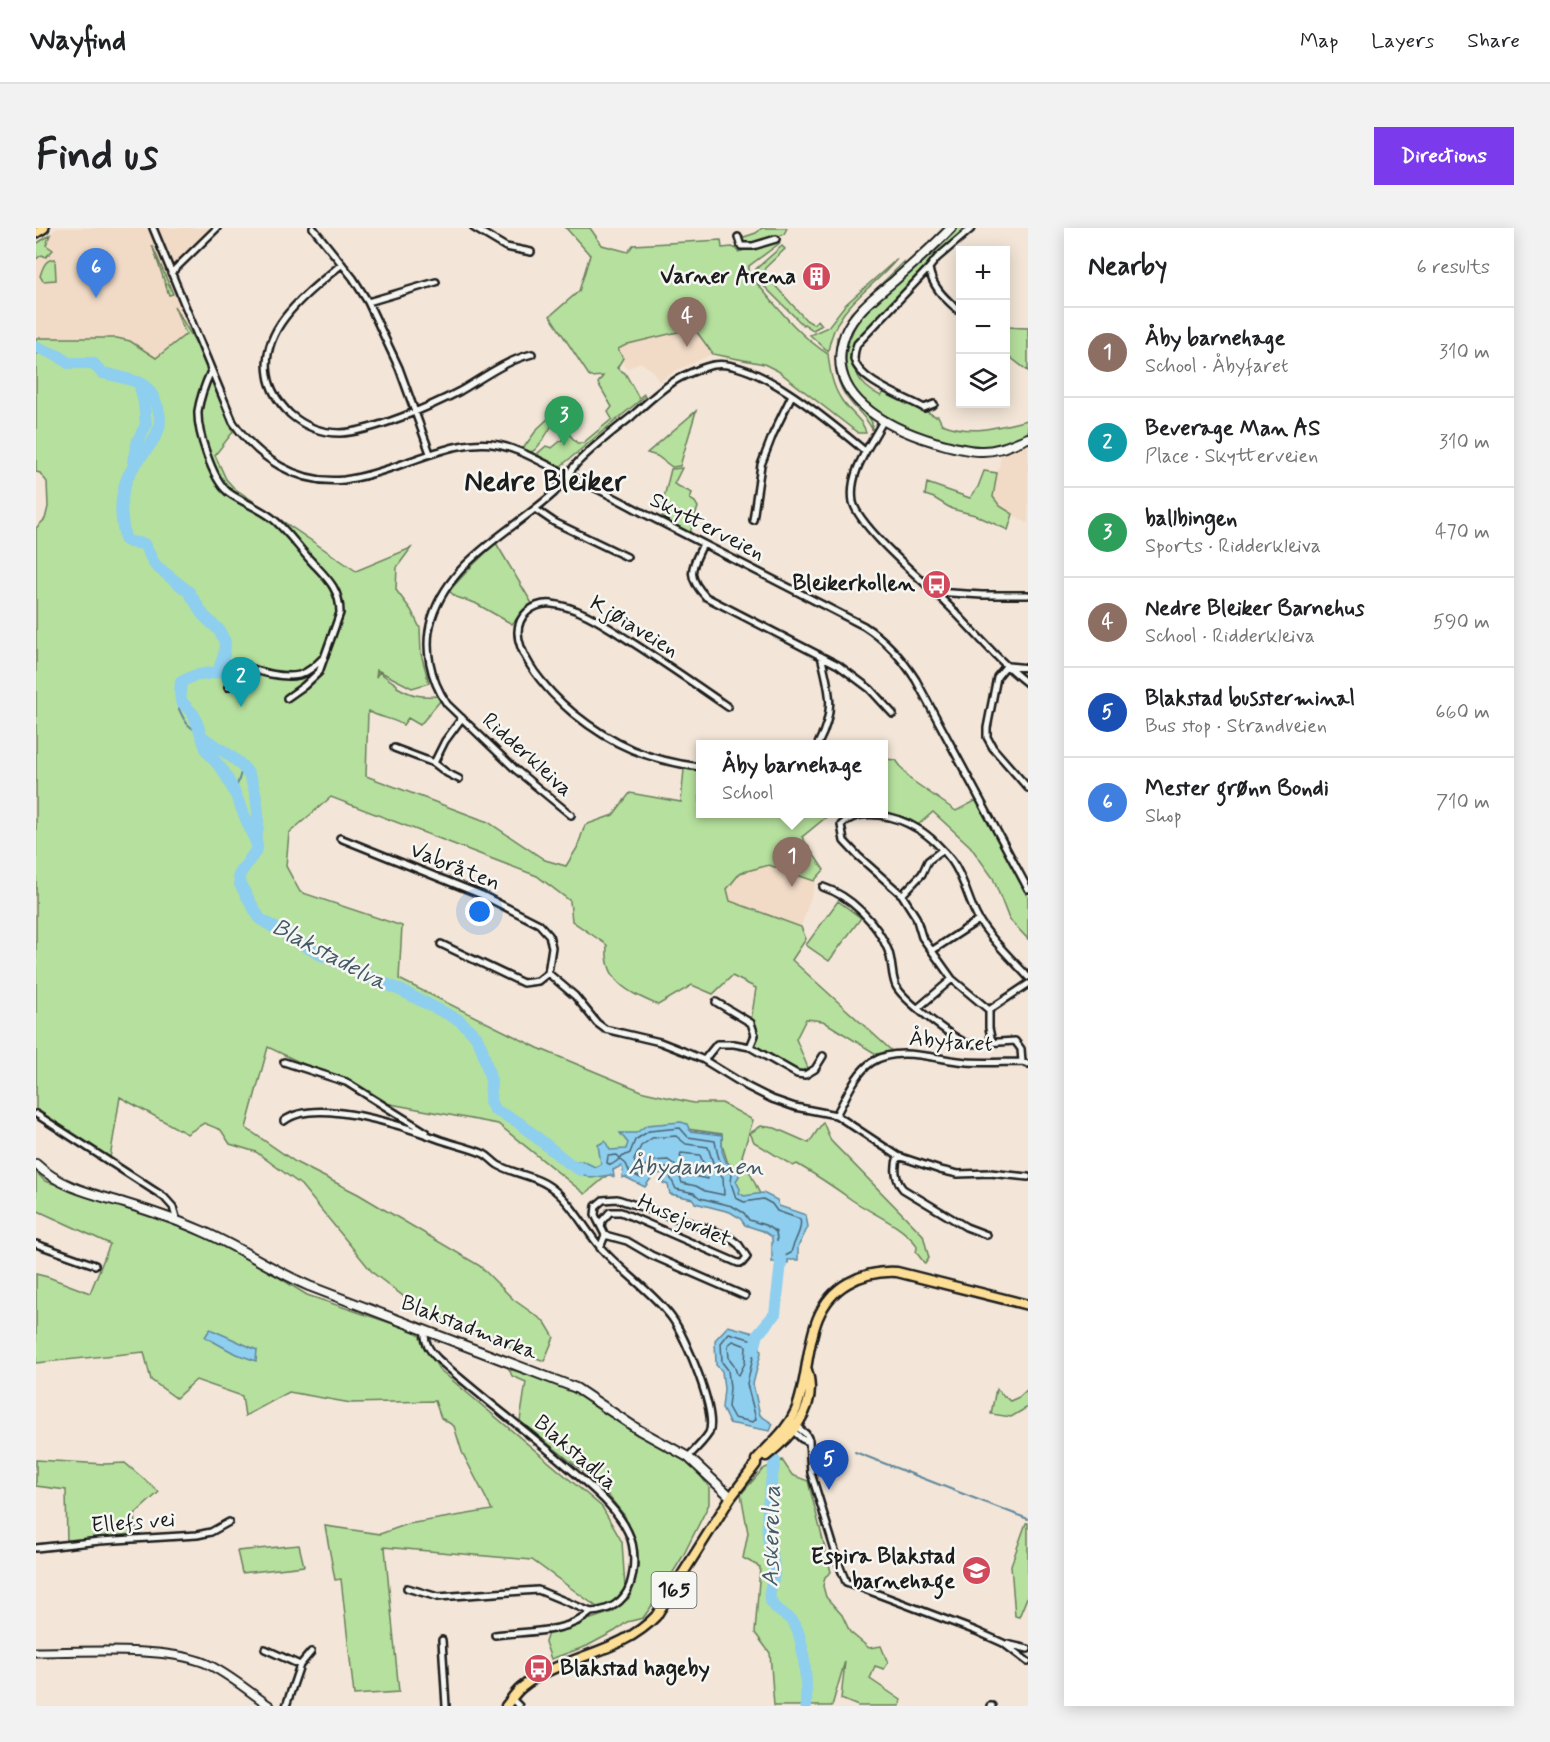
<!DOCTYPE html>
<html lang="en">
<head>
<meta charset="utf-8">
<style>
	:root { --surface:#fff; --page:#f2f2f2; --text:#202124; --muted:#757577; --line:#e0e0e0; --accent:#7c3aed }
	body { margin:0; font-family:Mynerve,sans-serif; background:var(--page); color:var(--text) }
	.controls { position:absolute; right:18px; top:18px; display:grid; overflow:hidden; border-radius:0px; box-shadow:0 3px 15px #0003 }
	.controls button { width:54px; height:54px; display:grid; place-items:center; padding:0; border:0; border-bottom:2px solid var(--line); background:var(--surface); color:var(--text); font:30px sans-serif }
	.you { position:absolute; left:444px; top:684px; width:21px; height:21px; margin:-15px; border:4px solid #fff; border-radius:50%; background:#1a73e8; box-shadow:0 0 0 9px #1a73e833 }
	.badge { display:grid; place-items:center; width:39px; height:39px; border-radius:50%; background:var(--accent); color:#fff; font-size:20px; font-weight:700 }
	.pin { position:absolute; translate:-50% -50px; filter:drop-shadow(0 2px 3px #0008) }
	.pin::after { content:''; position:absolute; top:32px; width:21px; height:18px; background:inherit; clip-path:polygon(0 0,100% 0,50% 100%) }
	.popup { position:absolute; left:660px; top:512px; width:192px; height:78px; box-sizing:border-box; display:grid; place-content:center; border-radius:0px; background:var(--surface); filter:drop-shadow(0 2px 4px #0005); font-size:20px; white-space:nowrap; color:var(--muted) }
	.popup b { font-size:22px; color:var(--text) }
	.popup::after { content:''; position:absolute; left:50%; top:100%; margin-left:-12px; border:12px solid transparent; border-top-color:var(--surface) }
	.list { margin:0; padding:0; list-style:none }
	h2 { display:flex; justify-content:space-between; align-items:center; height:78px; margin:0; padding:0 24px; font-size:26px }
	h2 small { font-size:20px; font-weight:400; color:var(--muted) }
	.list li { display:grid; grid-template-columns:39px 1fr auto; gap:18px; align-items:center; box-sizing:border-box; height:90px; padding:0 24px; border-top:2px solid var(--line) }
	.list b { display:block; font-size:22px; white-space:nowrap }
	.list p { margin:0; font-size:20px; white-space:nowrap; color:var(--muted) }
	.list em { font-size:20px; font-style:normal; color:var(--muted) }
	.icon { flex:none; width:33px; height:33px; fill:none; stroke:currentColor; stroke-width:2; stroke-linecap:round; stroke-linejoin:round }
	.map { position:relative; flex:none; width:992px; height:1478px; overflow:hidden; border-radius:0px }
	header { display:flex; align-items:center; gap:36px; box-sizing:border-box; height:84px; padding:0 30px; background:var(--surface); border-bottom:2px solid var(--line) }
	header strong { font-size:28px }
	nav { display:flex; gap:33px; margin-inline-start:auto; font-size:21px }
	.intro { display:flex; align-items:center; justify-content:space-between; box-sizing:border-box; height:144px; padding:0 36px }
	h1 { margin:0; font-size:42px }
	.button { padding:15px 27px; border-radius:0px; background:var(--accent); color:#fff; font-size:21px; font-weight:700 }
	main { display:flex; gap:36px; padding:0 36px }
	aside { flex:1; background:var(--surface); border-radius:0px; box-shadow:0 3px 15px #0003 }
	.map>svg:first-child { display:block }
	.built { fill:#f1dbc6 }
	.green { fill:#b6e09d; stroke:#697e5c; stroke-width:1.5 }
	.water { fill:#8eceef; stroke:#60879b; stroke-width:1.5 }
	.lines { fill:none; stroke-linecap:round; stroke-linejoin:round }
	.shore { stroke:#4a6370; stroke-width:1.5 }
	.stream { stroke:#60879b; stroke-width:2 }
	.river { stroke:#8eceef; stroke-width:12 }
	.minor-casing { stroke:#1c1c1c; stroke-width:10 }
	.tertiary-casing { stroke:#1c1c1c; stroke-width:11 }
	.secondary-casing { stroke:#1c1c1c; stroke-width:12 }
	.primary-casing { stroke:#1c1c1c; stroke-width:13 }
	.minor { stroke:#f6f6f2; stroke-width:5 }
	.tertiary { stroke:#f6f6f2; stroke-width:7 }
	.secondary { stroke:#f6f6f2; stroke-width:8 }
	.primary { stroke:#fdde96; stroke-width:8 }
	.labels { text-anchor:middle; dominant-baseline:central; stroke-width:5; stroke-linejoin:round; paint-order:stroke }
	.shield { fill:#f6f6f2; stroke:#5d5d5c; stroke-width:1.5 }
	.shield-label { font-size:21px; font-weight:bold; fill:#1c1c1c }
	.poi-label { font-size:22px; font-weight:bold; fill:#1c1c1c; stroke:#f6f6f2; text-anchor:end }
	.street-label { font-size:22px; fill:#1c1c1c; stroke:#f6f6f2 }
	.water-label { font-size:24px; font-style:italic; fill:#445a66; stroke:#f6f6f2 }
	.district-label { font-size:28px; font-weight:bold; fill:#1c1c1c; stroke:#f6f6f2 }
</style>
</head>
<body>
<header>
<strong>Wayfind</strong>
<nav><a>Map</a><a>Layers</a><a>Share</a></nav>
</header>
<div class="intro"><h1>Find us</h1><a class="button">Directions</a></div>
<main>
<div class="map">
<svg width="992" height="1478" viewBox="0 0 992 1478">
	<rect width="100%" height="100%" fill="#f3e6d8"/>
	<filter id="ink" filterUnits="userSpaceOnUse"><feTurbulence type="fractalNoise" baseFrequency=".0167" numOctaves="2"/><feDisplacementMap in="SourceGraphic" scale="12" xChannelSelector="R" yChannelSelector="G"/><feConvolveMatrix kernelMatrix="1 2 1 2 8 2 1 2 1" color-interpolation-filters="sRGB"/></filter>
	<g filter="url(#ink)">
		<path class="built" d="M21 0H187L136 48 142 77 153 101 150 106 120 130 94 113 81 110H0V15Z
			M659 100 677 126 641 142 623 154 616 142 604 134 591 141 585 133 581 121 592 116Z
			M992 215V296L964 278 957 268 965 227Z
			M733 636 780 654 765 699 694 673 691 661 704 645Z"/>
		<path class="green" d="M530 0H554L566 17 592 24 597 17 685 12 686 20 696 19 701 21 702 24 741 12 744 15 713 38V45L717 53H719C741 79 763 108 792 126 794 143 796 157 805 171 812 183 828 192 830 205H822L742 143 728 136 677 126 658 100 592 116 582 121 587 130 581 140 589 145 603 170 608 166 609 168 525 238 504 231 502 225 510 218 516 220 533 206 541 215H547L576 191 572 184 576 179 562 155 567 148 554 149 514 88 543 63 554 27Z
			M726 0H751L748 6 727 14 708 17 705 10 720 5Z
			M921 0H931L904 24 819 114C811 138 823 158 845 168L849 163 899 188H902L906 196C937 208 961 199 992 192V207C977 213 964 218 948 219 931 221 914 215 898 210 840 194 783 155 824 90Z
			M14 7 10 17 17 22 10 29 6 27 0 31V16Z
			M116 17 137 66 133 67Z
			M746 18 749 21 729 40 730 47 732 50 726 55 719 47 720 41Z
			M19 31 20 52 7 53 4 48C7 39 9 31 19 31Z
			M861 31C834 64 800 76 792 123L774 107 792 99 809 77Z
			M868 34V39L821 80 806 101 815 85Z
			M734 52 770 92 777 96 782 92 786 97 777 102 768 96 767 97 727 57Z
			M138 78 160 115 197 204 179 227 190 251 198 260 320 343 375 320 361 339 360 362 375 382 384 400 385 426 393 455 376 460 341 442 340 449 343 444 361 457V459C377 468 384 469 402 468L405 472 384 497 372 490 367 497C356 490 344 490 332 483L330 548 452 594 509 632 530 638 541 620 549 597 577 587 594 565 645 574 648 541 664 543V586H794L766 609 788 642 778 653 733 637 704 645 691 661 694 673 765 699 770 711 756 732 856 823 840 826 787 793 770 791 760 811 772 840 765 843 718 818C722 807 723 802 715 793L720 760 696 748 677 766 656 757 622 777C592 764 568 754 571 717L536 693 534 673 501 648 295 569 253 605 250 638 264 664 366 698 363 751 502 820 608 864 657 875H686L717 892 706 928 724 966 704 974 686 917V906L630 898 549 966 462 896 349 875 232 819 210 900 261 935 322 966 444 1038 478 1072 509 1094 518 1109 508 1133 392 1087 337 1045 265 957 220 924 194 916 185 902 168 895 151 906 84 869 74 930 0 883V300L9 291 12 279 11 254 4 245 0 244V110H81L94 113 120 130 150 106Z
			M970 99 992 100V143L970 126Z
			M801 109 804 110C804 132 801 153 815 171 822 181 839 188 836 201 831 191 824 185 816 176 798 157 798 134 801 109Z
			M660 183 644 238 636 239 621 228 611 225Z
			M515 188 519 192C515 199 503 220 497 223 492 225 490 224 486 222L502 200Z
			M646 240 638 256 656 265 654 271 659 274 662 279 654 305 625 289 630 286 626 278 635 241Z
			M948 243 961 245 957 269 964 278 977 286 972 302 939 287 916 281 898 270 889 267 891 255 934 270 942 259Z
			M460 315 497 377 490 381 476 396 439 375 420 369 413 363 436 338Z
			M848 531 860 532 874 551 920 583 943 571 992 669V711L973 691 957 650 934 618 897 584 882 597 846 586H848Z
			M802 673 825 690 793 733 770 717Z
			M787 894 795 913 887 1007 893 1030 889 1036 880 1024C881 1020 882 1019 879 1015 865 997 835 985 816 972 798 959 780 947 761 936L757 938 718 914 714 905 725 898 739 900 773 915Z
			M0 944 9 953 130 991 195 1020 271 1067 381 1104 403 1141 566 1279 586 1314 589 1360 577 1375 561 1379 496 1332 347 1319 349 1320 363 1464 318 1467 305 1351 299 1352 289 1298 344 1306 372 1296 456 1282 426 1224 418 1198 405 1190 399 1173 315 1175 253 1164 209 1188 206 1168 160 1152 140 1170 115 1152 108 1124 0 1135V1046L12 1049 54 1065 74 1016 0 982Z
			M473 1141 531 1159 657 1238 673 1259V1276L647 1328 622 1369 607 1390 591 1394 579 1403 551 1418 515 1431 509 1414 512 1405 576 1384 593 1370 603 1334 589 1288 563 1256 484 1193 490 1154 476 1148Z
			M960 1161 974 1173 983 1169 992 1161V1179L975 1189 955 1186Z
			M0 1232 69 1236 89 1235 123 1264 99 1286 101 1310 31 1316 30 1262 0 1258Z
			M746 1232 756 1247 772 1253 795 1344 789 1349 787 1358 790 1369 806 1387 814 1404 833 1420 845 1418 852 1435 848 1441 839 1438 834 1451 865 1472 864 1478H822L805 1471 809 1433 796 1478H738L734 1425 719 1405 724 1339 707 1330 712 1305 705 1266 727 1241Z
			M990 1295H992V1367L983 1389 979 1388 975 1337Z
			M263 1317 268 1338 206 1345 201 1323Z"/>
		<path class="water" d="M645 894 651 896 654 903 686 907V923L690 934 702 940 703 948 700 953 704 961 703 965 708 968 727 965 741 972 743 978 770 987 772 999 762 1019V1032H752V1035L736 1034V1009L727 1003 709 997 704 990 694 984 659 975 657 971 634 966 632 957 627 955 629 945 618 946 609 959 589 949 586 950 587 942 585 938 577 942 578 949 574 947 555 950 534 941 530 930 536 934 547 933 559 939 565 936 562 917 569 913 574 922 590 921 592 915 584 905H600L611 897Z
			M692 1098 722 1106 725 1125 717 1156 724 1187 737 1196 734 1203 693 1195 686 1180 688 1161 686 1143 680 1137 679 1112Z
			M174 1101 221 1122 220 1133 198 1125 169 1109Z"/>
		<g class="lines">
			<path class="shore" d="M644 900 652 909 679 913C682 930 682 934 696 946L695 955 700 970 708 974 727 971 736 976 741 983 764 991C767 1002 757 1014 755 1025L747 1029 743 1028 740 1004 729 997 713 992 708 985 696 978 664 970 658 965 640 961 635 951 634 944 631 940 616 941 605 950 594 945 590 936 584 931 575 937 571 935 572 928 581 927 584 930 594 925 599 912 613 903Z
				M640 908 650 916 672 919 679 941 687 949 688 967 669 963 660 958 646 955 640 938 632 932 615 933 605 941 601 940 598 932 605 918 616 910Z
				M645 925 664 927 672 947V951L652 947 649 936 644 928Z
				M693 1105 717 1112 718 1125 711 1156 720 1191 717 1194 698 1190 692 1179 694 1160 692 1142 686 1134 685 1115Z
				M697 1113 710 1118 709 1135 703 1147 701 1146 698 1137 693 1130 692 1117Z"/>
			<path class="stream" d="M706 50 708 46
				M145 473 143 481C148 492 151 499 163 504
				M199 564 207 538
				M819 1224 992 1291"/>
			<path class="river" d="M0 119 23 128 32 135H57L66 145C71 145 103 154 106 156 119 165 129 190 121 205 112 225 93 237 88 260 83 278 86 293 89 311L94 314 108 316 119 337 153 364 168 388 183 402 189 414 188 427 182 444 157 448 145 454 144 463 145 473 158 487 171 523 188 544 198 563 221 617V621L203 647 204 656 224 691 281 725 366 763 423 792 440 808 446 821 455 853 454 874 459 882 482 894 531 934 544 942
				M97 233 102 212 110 197 108 175 103 154
				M168 510C180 519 196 527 206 538 221 552 225 591 220 610
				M718 1121 722 1106 739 1086 745 1035 742 1020
				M739 1233C734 1258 730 1281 732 1307 733 1319 738 1331 738 1343 739 1353 730 1365 735 1374 740 1383 750 1386 756 1393 769 1407 771 1459 770 1478"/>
			<defs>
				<path id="minor" d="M117 0 197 194C222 230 262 257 308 252 329 249 350 242 369 235 398 225 430 211 462 217 483 221 501 232 520 241 550 255 580 270 609 286 682 324 755 360 828 398 850 412 866 430 880 452L992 661
					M277 0 317 50 332 74
					M438 0 470 19 495 24
					M702 9 705 18H717L740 11
					M306 36C273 64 224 98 232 147 234 162 243 175 254 186 268 198 285 205 304 205 335 204 396 178 424 163 448 149 469 133 496 126
					M893 40 821 116C819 121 818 126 818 131 823 154 869 169 888 180L898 176
					M135 45 181 0
					M924 84C910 71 896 60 893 40L901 30 936 0
					M175 143C170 154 164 170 162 183 161 203 176 251 192 264 205 274 222 279 236 290 251 302 262 319 276 334 291 350 304 361 304 385L283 444 268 458 251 470
					M847 193C834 218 812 244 817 274 823 300 892 357 913 378 939 404 963 434 992 456
					M394 225 363 140 332 74 400 54
					M499 281 518 294 591 329
					M717 292 725 237 737 206 756 167
					M667 316C656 340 649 347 670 369L802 437 834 461 857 486
					M899 364 946 367H992
					M206 438C222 443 246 451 263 447 273 444 280 437 287 430
					M970 438 961 449 951 500V509L957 520 992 560
					M972 438 992 440
					M192 459 206 438 199 435
					M782 516C800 481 794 465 785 428
					M358 520 398 535 411 545 423 551
					M398 535 409 513 426 490
					M664 539C612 532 578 518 537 485 515 467 461 411 491 384 498 378 507 375 516 376 544 379 570 398 594 413 627 434 659 456 692 479
					M535 587 479 541 411 476C394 451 387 419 396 390 415 331 475 304 518 265 528 255 533 243 543 233 559 217 577 203 595 189 609 176 624 162 640 152 648 147 670 138 678 137 721 131 796 196 829 223
					M304 610 446 667 503 696 513 707 516 719 512 745
					M787 659C815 668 841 695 852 722 857 734 855 747 860 758 867 772 918 811 933 816L979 813 985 821 986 834
					M866 667 886 646 892 633 906 622
					M405 716 487 755 502 753 512 745 539 768 561 795 569 801 624 814 647 823 668 832 712 859 736 871 759 879 800 887 862 928 904 942 922 946 954 945 992 949
					M897 722 943 692
					M680 774 715 795 719 807 714 819
					M882 780 916 751
					M953 782 992 756
					M956 814 953 800V782L916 751 886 709 880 689 866 667 822 628 808 613 805 597C824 578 861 588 882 601 894 608 908 622 916 633 929 651 932 674 943 692 956 713 976 731 992 749
					M668 832 681 816H698L714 819 761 846 769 847 779 841 787 828
					M248 834 310 854 390 904
					M0 886 128 969 137 979 141 993
					M800 887C810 870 819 845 836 834 863 817 901 832 931 834 949 835 968 834 986 834L992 836
					M248 893C280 868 371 899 405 912 419 917 435 920 448 926 454 929 457 934 462 937 478 946 497 947 513 958 536 974 547 999 565 1020 587 1045 616 1063 636 1090 649 1108 682 1185 673 1205 668 1213 659 1222 652 1229
					M862 928C858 939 859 952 867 961L930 999 951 1007
					M569 1007 591 1013 615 1027 709 1068
					M0 1016 59 1037
					M564 1020 569 1007 559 987 560 978 567 972 581 971 670 1000 693 1009 703 1017 711 1029 706 1035H702L585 984H574L566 993 565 999
					M760 1198 770 1206 773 1212 775 1245 804 1339 810 1354 940 1403 967 1415 992 1434
					M755 1201 766 1211 773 1214
					M0 1320 64 1313 161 1307 175 1304 193 1294
					M371 1360 402 1369 502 1362 555 1384C572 1383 588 1375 594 1357 599 1341 600 1320 592 1304 581 1280 559 1263 540 1246 495 1206 447 1171 402 1131 394 1123 388 1115 389 1103
					M459 1407C490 1403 531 1406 555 1384
					M406 1412 410 1478
					M971 1416 992 1421
					M229 1421 264 1437
					M476 1471 483 1478
					M250 1478 264 1437 275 1424
					M954 1478H956"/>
				<path id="tertiary" d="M0 1424C47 1424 127 1418 169 1435 192 1445 213 1464 234 1478"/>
				<path id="secondary" d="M915 0C897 19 877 36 858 53 840 68 818 84 809 106 786 168 852 200 899 214 914 218 929 223 944 223 961 224 976 216 992 210
					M0 936C24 959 57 966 88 975 114 983 141 992 166 1003 203 1019 236 1042 273 1058L540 1160 603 1202 652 1229 695 1269"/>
				<path id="primary" d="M0 5 8 0
					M730 1228C756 1208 783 1178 771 1142
					M470 1478C475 1472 478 1466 485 1460 525 1427 584 1427 620 1388L695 1269 720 1236V1232C734 1216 751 1203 760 1182 777 1140 766 1081 812 1055 828 1046 843 1043 861 1044L992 1077"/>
			</defs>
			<use href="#minor" class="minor-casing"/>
			<use href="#tertiary" class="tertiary-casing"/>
			<use href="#secondary" class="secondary-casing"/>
			<use href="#primary" class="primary-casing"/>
			<use href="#minor" class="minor"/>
			<use href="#tertiary" class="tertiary"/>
			<use href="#secondary" class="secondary"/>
			<use href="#primary" class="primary"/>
		</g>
	</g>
	<defs>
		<symbol id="building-disc" viewBox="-11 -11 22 22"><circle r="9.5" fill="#d1495b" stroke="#f6f6f2"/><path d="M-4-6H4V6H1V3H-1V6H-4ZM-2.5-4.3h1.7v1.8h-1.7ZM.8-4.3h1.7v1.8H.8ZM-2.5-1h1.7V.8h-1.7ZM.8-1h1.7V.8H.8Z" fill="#fff"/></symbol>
		<symbol id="bus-disc" viewBox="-11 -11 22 22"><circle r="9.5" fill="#d1495b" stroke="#f6f6f2"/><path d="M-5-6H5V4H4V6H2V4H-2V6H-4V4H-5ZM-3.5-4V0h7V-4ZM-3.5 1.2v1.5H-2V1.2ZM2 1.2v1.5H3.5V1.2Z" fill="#fff"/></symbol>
		<symbol id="school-disc" viewBox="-11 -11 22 22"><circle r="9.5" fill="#d1495b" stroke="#f6f6f2"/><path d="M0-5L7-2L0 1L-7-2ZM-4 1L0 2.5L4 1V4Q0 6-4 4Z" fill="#fff"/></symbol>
	</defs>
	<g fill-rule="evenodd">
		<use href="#building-disc" x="764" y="32" width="33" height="33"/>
		<use href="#bus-disc" x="884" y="340" width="33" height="33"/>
		<use href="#school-disc" x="924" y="1326" width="33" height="33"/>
		<use href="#bus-disc" x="486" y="1424" width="33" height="33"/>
	</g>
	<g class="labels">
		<rect class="shield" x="615.5" y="1344" width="45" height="36" rx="4.5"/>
		<g class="shield-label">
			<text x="638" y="1362">165</text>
		</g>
		<g class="poi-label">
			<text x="760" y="49">Varner Arena</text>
			<text x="879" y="356">Bleikerkollen</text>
			<text x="919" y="1329">Espira Blakstad<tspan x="919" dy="25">barnehage</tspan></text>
			<text x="524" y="1441" text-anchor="start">Blakstad hageby</text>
		</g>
		<g class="street-label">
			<text transform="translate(671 299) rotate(27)">Skytterveien</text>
			<text transform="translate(598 399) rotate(31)">Kjøiaveien</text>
			<text transform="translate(491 527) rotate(42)">Ridderkleiva</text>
			<text transform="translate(419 639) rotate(22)">Vabråten</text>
			<text transform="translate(915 814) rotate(4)">Åbyfaret</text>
			<text transform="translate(648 993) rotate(24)">Husejordet</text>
			<text transform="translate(433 1100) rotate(21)">Blakstadmarka</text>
			<text transform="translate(539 1225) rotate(41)">Blakstadlia</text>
			<text transform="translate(97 1295) rotate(-4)">Ellefs vei</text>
		</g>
		<g class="water-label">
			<text transform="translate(293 727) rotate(28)">Blakstadelva</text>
			<text x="660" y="939">Åbydammen</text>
			<text transform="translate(736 1308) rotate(-89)">Askerelva</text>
		</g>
		<g class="district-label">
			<text x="509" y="254">Nedre Bleiker</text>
		</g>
	</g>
</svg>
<div class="controls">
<button>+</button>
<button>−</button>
<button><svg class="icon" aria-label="layers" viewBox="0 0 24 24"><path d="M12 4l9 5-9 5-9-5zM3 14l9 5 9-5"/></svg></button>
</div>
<div class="you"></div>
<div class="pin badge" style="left:756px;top:659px;background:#8d6e63">1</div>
<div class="popup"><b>Åby barnehage</b>School</div>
<div class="pin badge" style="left:205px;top:479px;background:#0f9aa8">2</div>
<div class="pin badge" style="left:528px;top:218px;background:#2e9e5b">3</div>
<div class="pin badge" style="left:651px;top:119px;background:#8d6e63">4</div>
<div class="pin badge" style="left:793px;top:1262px;background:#1a4fb4">5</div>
<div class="pin badge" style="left:60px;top:70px;background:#3f7fe0">6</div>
</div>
<aside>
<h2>Nearby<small>6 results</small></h2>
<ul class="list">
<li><span class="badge" style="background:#8d6e63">1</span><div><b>Åby barnehage</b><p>School · Åbyfaret</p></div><em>310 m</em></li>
<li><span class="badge" style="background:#0f9aa8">2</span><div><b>Beverage Man AS</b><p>Place · Skytterveien</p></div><em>310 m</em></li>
<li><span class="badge" style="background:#2e9e5b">3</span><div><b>ballbingen</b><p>Sports · Ridderkleiva</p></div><em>470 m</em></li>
<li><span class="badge" style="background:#8d6e63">4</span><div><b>Nedre Bleiker Barnehus</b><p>School · Ridderkleiva</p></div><em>590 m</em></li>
<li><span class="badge" style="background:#1a4fb4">5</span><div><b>Blakstad bussterminal</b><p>Bus stop · Strandveien</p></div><em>660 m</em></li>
<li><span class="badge" style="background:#3f7fe0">6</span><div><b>Mester grønn Bondi</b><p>Shop</p></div><em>710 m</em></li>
</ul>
</aside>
</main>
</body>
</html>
